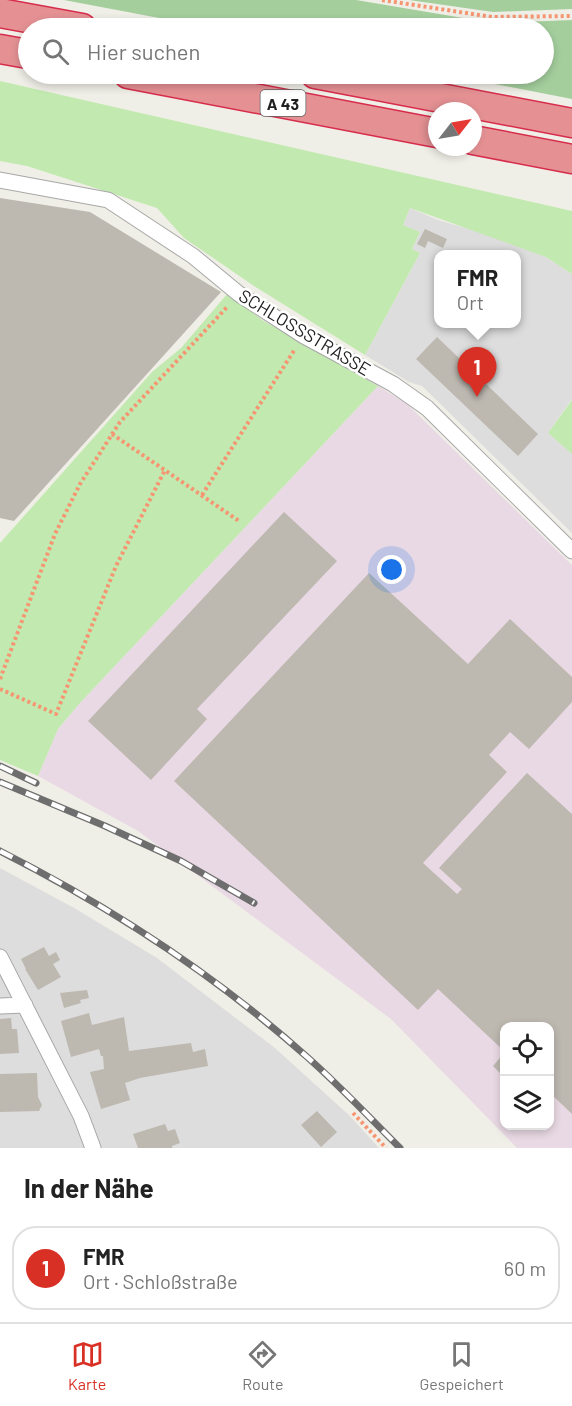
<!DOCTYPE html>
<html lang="de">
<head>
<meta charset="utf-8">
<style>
	:root { --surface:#fff; --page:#f2f2f2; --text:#222; --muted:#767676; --line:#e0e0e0; --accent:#d93025 }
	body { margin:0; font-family:Barlow,sans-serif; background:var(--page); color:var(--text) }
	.controls { position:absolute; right:18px; bottom:18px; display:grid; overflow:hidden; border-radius:12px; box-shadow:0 3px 9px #0003 }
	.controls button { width:54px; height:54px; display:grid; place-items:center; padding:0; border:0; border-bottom:2px solid var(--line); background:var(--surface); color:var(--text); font:30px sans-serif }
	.compass { position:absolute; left:428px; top:102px; width:54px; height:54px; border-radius:50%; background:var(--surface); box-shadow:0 3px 9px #0003; rotate:59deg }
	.you { position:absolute; left:392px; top:570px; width:21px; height:21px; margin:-15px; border:4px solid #fff; border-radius:50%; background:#1a73e8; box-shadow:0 0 0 9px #1a73e833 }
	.badge { display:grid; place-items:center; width:39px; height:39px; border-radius:50%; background:var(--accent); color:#fff; font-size:20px; font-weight:700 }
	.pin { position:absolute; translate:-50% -50px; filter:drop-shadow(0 2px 3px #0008) }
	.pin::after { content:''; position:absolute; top:32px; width:21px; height:18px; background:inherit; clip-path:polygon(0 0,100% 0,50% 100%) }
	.popup { position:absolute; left:434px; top:250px; width:87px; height:78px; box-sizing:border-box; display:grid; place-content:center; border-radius:12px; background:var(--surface); filter:drop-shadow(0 2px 4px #0005); font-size:20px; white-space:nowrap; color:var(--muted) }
	.popup b { font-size:22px; color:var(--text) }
	.popup::after { content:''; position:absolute; left:50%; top:100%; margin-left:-12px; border:12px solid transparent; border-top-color:var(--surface) }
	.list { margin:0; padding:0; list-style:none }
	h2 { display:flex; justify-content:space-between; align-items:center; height:78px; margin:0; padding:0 24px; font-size:26px }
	h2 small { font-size:20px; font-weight:400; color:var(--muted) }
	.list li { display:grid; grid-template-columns:39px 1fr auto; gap:18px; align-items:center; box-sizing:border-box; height:84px; margin:0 12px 12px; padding:0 12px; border:2px solid var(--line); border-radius:24px }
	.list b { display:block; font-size:22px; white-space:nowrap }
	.list p { margin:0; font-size:20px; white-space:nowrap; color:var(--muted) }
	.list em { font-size:20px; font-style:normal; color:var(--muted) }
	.icon { flex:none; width:33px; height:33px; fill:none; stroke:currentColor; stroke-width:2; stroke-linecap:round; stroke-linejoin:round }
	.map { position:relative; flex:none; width:572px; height:1148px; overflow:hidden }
	.search { position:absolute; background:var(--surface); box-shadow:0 3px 9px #0003; left:18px; right:18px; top:18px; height:66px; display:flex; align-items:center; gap:15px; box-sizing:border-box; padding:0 21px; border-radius:33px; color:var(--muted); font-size:22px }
	.sheet { height:174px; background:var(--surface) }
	nav { display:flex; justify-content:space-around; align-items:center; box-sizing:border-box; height:84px; border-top:2px solid var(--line); background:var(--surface); font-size:16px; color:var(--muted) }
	nav a { display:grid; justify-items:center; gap:3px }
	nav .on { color:var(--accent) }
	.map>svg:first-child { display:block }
	.residential { fill:#dedddd; fill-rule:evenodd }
	.industrial { fill:#e9d9e4; fill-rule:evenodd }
	.grass { fill:#c2e9af }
	.forest { fill:#a4cf9d }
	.building { fill:#bdb8b0 }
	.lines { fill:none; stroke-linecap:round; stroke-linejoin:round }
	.minor-casing { stroke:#a7a7a7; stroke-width:17 }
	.motorway-casing { stroke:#d72c4c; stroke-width:31 }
	.path { stroke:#f69572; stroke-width:4; stroke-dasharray:3 3; stroke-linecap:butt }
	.minor { stroke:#fff; stroke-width:15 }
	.motorway { stroke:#e59194; stroke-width:28 }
	.rail-casing { stroke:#6e6e6e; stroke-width:7 }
	.rail { stroke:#fff; stroke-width:4.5; stroke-dasharray:14; stroke-linecap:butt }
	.labels { text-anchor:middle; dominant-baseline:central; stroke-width:5; stroke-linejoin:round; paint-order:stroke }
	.shield { fill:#fff; stroke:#636363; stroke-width:1.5 }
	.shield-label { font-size:16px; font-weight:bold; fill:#202020 }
	.street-label { font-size:18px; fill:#202020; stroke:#fff }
</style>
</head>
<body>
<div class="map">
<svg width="572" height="1148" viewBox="0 0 572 1148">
	<rect width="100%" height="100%" fill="#f0efe7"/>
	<path class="residential" d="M410 208 438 220 493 236 546 257 572 274V399L548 433 572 454V533L422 386 409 382 365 355 420 253 412 249 420 232 403 225ZM438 255H516V324H438Z
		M0 868 76 909 157 958 275 1048 350 1116 379 1148H0Z"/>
	<path class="industrial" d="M378 386 407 404 572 565V1148H517L391 1019 138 831 38 776 58 729 79 704ZM504 1026H550V1126H504Z"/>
	<path class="grass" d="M0 81 572 211V274L546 257 410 208 403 225 420 232 412 249 420 253 365 355 254 286 184 238 157 208 27 166 0 161Z
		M228 293 262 320 378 386 79 704 58 729 38 776 0 760V543L152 372 181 348Z
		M572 400V454L548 433Z"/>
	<path class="forest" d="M64 0H356L493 23 572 20V99L443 74H544V28H212Z
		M409 0H572V9L493 12Z"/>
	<path class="building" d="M0 198 90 212 221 292 14 521 0 518Z
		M425 229 447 239 443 248 428 241 425 248 417 244Z
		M437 337 538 434 518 456 416 359Z
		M284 512 337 561 197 709 207 719 151 780 88 721Z
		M369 573 468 664 510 619 572 677V702L529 749 510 732 489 755 507 772 423 863 457 894 462 889 439 868 527 773 572 814V1114L550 1093V1026H504V1051L438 989 418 1010 174 781Z
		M44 947 49 956 56 952 60 960 53 964 61 977 38 990 25 969H26L21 959Z
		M87 990 89 998 80 1000 81 1003 64 1008 60 993Z
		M89 1013 92 1025 124 1017 129 1051 191 1043 193 1052 205 1049 208 1066 140 1078 125 1083 130 1100 101 1109 90 1072 104 1069 103 1056H101L99 1049 71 1057 61 1021Z
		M11 1018 12 1029H17L19 1053 0 1054V1019Z
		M504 1053V1077L493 1066Z
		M37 1073 38 1097 42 1105 39 1111 0 1112V1074Z
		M317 1111 337 1132 321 1147 301 1125Z
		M165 1124 168 1131 175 1129 180 1143 172 1146V1148H138L133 1134Z"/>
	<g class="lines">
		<defs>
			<path id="minor" d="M0 180 108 200 193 256 239 294 304 336 393 384 427 408 572 551
				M0 957 81 1116 93 1148
				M0 1006 25 1005"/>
			<path id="motorway" d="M0 13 82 28
				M0 49 28 54
				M128 74 437 133
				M315 74 572 123
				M473 140 572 159"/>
		</defs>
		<use href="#minor" class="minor-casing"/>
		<use href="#motorway" class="motorway-casing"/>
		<path class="path" d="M382 0 492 17 572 16
			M112 434 239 521
			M202 495 295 349
			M0 679 55 534 80 484 120 422 228 306
			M0 689 56 714 116 566 165 470
			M353 1113 386 1148"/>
		<use href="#minor" class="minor"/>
		<use href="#motorway" class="motorway"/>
		<defs>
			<path id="rail" d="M0 766 36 783
				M0 782 105 826 181 861 254 903
				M0 851C109 906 214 974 306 1056 339 1085 369 1117 400 1148"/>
		</defs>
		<use href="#rail" class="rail-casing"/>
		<use href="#rail" class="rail"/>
	</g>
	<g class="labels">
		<rect class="shield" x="260.5" y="90" width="45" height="26" rx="4.5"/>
		<g class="shield-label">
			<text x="283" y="103">A 43</text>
		</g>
		<g class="street-label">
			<text transform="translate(305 332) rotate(31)">SCHLOSSSTRASSE</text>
		</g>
	</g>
</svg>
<div class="controls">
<button><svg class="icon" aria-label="locate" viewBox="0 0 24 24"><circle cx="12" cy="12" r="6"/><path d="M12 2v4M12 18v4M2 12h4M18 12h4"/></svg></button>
<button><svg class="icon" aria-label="layers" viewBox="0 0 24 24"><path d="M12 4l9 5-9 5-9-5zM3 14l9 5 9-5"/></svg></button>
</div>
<svg class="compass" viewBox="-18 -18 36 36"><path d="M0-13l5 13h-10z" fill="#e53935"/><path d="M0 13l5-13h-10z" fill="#767676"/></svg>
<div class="you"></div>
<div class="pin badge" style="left:477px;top:397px">1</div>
<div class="popup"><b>FMR</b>Ort</div>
<div class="search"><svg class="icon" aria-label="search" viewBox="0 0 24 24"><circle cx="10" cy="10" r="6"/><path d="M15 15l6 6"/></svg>Hier suchen</div>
</div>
<section class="sheet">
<h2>In der Nähe<small></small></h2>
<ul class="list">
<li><span class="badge">1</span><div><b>FMR</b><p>Ort · Schloßstraße</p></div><em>60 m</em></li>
</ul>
</section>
<nav>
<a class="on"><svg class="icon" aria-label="map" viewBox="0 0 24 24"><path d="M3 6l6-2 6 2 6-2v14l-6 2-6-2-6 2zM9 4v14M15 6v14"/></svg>Karte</a>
<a><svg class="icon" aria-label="directions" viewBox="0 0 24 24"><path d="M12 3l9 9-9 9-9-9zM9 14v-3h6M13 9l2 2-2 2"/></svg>Route</a>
<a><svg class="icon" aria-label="saved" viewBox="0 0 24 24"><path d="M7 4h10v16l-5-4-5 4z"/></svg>Gespeichert</a>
</nav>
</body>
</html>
